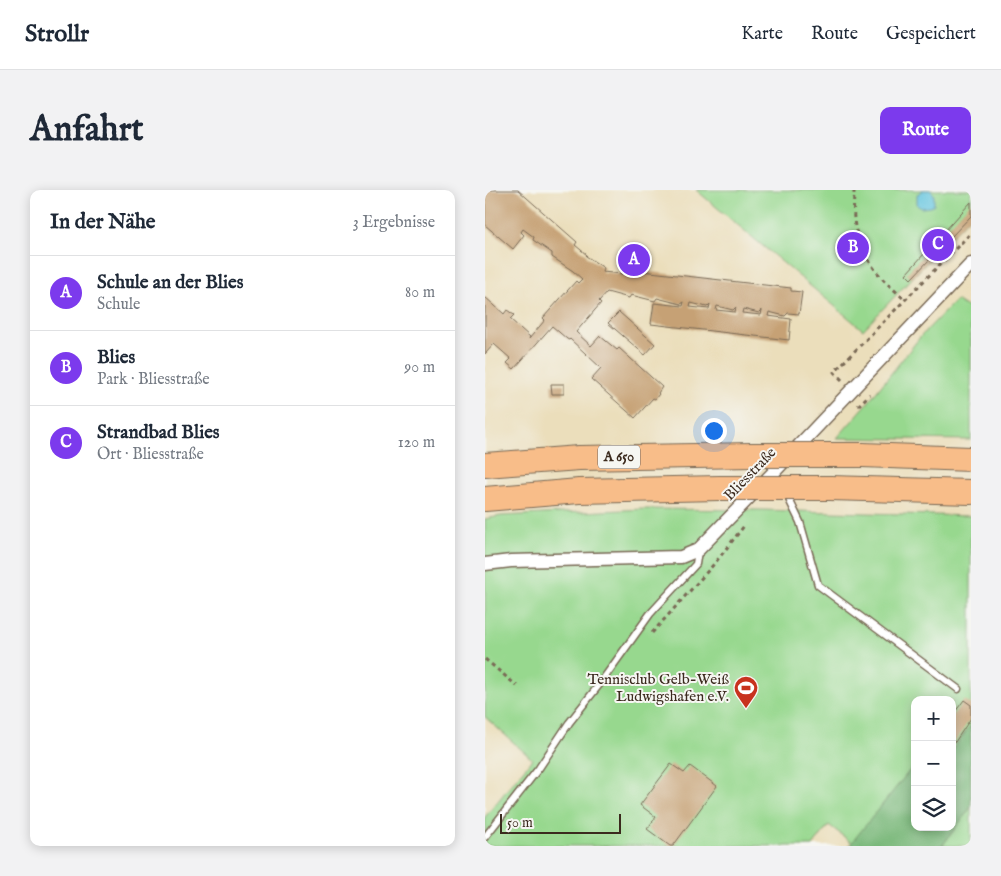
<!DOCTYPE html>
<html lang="de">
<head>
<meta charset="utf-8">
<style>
	:root { --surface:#fff; --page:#f2f2f3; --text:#1f2937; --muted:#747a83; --line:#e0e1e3; --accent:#7c3aed }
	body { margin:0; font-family:"IM FELL English",serif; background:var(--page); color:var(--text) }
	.controls { position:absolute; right:15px; bottom:15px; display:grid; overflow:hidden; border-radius:10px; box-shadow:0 2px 12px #0003 }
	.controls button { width:45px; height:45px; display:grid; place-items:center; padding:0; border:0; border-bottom:1px solid var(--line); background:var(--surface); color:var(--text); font:25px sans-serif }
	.scale { position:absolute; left:15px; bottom:12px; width:121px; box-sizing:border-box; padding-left:5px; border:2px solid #3b2a1e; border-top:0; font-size:14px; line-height:18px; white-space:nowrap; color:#3b2a1e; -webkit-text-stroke:4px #f6f6f2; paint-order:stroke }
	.you { position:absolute; left:228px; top:240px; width:18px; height:18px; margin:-12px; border:4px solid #fff; border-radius:50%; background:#1a73e8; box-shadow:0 0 0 8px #1a73e833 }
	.badge { display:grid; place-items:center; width:32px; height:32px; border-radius:50%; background:var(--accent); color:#fff; font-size:16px; font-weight:700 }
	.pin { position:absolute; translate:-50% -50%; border:2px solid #fff; box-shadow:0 1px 5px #0006 }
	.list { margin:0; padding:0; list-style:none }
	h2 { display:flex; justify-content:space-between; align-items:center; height:65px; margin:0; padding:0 20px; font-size:21px }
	h2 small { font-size:16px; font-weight:400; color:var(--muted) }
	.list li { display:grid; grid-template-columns:32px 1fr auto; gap:15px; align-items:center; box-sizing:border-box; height:75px; padding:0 20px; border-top:1px solid var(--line) }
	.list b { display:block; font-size:19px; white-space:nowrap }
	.list p { margin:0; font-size:16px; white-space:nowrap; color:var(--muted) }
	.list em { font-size:16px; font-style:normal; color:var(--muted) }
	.icon { flex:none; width:28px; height:28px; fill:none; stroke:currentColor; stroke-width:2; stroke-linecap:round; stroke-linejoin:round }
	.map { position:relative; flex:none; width:486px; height:656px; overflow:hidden; border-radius:10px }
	header { display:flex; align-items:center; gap:30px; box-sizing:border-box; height:70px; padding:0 25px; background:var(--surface); border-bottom:1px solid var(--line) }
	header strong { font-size:24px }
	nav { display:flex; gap:28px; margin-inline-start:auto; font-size:18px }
	.intro { display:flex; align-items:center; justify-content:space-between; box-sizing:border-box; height:120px; padding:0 30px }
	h1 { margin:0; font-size:35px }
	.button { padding:12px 22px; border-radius:10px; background:var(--accent); color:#fff; font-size:18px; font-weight:700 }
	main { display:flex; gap:30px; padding:0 30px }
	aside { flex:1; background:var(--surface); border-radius:10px; box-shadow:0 2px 12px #0003 }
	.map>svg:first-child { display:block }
	.green { fill:#97d88e; stroke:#698156 }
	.forest { fill:#79b879; stroke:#5a714c }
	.water { fill:#61c4df; stroke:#4e777e }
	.building { fill:#c6a174; fill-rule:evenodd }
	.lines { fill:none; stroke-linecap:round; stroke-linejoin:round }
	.service-casing { stroke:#796955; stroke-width:9 }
	.minor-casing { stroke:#796955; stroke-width:15 }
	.motorway-casing { stroke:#796955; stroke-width:26 }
	.path { stroke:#796955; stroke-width:3; stroke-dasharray:4 4; stroke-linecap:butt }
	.service { stroke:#fff; stroke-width:6 }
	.minor { stroke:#fff; stroke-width:12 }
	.motorway { stroke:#f8bd89; stroke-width:24 }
	.motorway-bridge-casing { stroke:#796955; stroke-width:26; stroke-linecap:butt }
	.motorway-bridge { stroke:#f8bd89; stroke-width:24 }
	.labels { text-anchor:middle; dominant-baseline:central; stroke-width:4; stroke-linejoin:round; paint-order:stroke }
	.shield { fill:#f6f6f2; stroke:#73675e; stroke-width:1 }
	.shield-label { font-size:14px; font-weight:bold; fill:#3b2a1e }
	.street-label { font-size:15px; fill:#3b2a1e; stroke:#f6f6f2 }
	.poi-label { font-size:15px; fill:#3b2a1e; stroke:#f6f6f2; text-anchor:end }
</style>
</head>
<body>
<header>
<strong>Strollr</strong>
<nav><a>Karte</a><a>Route</a><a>Gespeichert</a></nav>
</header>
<div class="intro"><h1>Anfahrt</h1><a class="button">Route</a></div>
<main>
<aside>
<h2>In der Nähe<small>3 Ergebnisse</small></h2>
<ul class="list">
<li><span class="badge">A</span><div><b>Schule an der Blies</b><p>Schule</p></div><em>80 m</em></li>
<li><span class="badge">B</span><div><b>Blies</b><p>Park · Bliesstraße</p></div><em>90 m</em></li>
<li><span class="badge">C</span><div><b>Strandbad Blies</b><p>Ort · Bliesstraße</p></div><em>120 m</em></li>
</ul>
</aside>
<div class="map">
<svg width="486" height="656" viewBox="0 0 486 656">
	<rect width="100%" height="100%" fill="#f6f6f2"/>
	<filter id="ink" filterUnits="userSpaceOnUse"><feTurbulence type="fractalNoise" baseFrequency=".02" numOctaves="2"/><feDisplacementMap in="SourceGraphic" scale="10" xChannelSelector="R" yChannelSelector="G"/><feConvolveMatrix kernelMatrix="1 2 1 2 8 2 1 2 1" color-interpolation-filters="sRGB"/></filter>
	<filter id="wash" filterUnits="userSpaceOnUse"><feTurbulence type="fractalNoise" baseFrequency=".0096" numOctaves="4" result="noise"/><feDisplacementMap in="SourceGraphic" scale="20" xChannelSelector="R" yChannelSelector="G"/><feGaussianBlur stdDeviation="1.12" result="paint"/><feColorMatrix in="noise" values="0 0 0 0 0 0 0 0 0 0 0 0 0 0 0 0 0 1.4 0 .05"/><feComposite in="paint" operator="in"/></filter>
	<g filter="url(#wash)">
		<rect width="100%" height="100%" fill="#ebdebb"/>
		<path class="green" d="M211 0H486V26L378 140Z
			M471 110 486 120V250L352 248 381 215 436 146Z
			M159 319 277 320 486 326V535L467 560V510H430V574L367 653 344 635 328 656H0V627L47 569 0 527V329L16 326Z
			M486 617V656H457Z"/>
		<path class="forest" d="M486 535V617L457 656H364L430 574V637H467V560Z"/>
		<path class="water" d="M436 0H445L449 4V15L446 17 436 18 432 15V4L436 2Z"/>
		<g id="blocks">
			<path class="building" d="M0 0H33L92 52 90 55 102 65 101 66 119 78 117 82 138 84 139 79 306 98V101L317 102 314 124 303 123 300 126 284 122 283 126 306 129 304 150 166 134 169 113 198 116 199 112 196 114 172 108 170 111 146 105 144 108 122 102 114 111 116 113 91 142 106 156 115 146 132 160 134 158 177 197 173 203 174 204 170 209 168 208 150 228 106 189 116 178 85 149 84 150 82 149 67 136 29 179 22 173 26 169 9 154 0 164V107L19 124 22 120 29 125 25 129 45 147 44 149 60 130 58 128 91 91 93 93 97 89 88 81 67 67V63L48 50 49 47 38 39 36 42 39 45 28 59 0 35ZM206 113 222 117 225 114 224 119 205 117ZM232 116 248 120 251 117 250 122 231 120ZM258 119 274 123 277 120 276 125 257 123Z
				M486 12V26L426 89 421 84Z
				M134 122 170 154 160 165 123 133Z
				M66 194H79V204H67Z
				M479 510 486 515V528L470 552 467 550V526Z
				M186 574 199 583 205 576 232 596 188 656H185L162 639 171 627 155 615Z"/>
		</g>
	</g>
	<g filter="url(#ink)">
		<use href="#blocks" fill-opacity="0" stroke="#796955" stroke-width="1"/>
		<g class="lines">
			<defs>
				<path id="service" d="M301 303 315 332 333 395 473 499
					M0 647 54 578 84 533 114 495 165 424 211 374 213 361"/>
				<path id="minor" d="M0 374 26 371 196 367 213 360 288 283 486 74"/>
				<path id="motorway" d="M377 265 486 269
					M0 275 94 268 268 265
					M345 298 486 302
					M0 309 94 301 235 298"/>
			</defs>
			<use href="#service" class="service-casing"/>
			<use href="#minor" class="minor-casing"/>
			<use href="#motorway" class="motorway-casing"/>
			<path class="path" d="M369 0C369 9 368 19 369 28 370 48 383 73 397 88 404 96 413 103 420 110
				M357 190 349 182 486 43
				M373 216 385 204
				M167 443 230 373 259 336
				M0 469 32 496"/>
			<use href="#service" class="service"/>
			<use href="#minor" class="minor"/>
			<use href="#motorway" class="motorway"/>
			<defs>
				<path id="motorway-bridge" d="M268 265H377
					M235 298H345"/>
			</defs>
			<use href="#motorway-bridge" class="motorway-bridge-casing"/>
			<use href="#motorway-bridge" class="motorway-bridge"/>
		</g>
	</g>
	<defs>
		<symbol id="stadium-pin" viewBox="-11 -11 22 30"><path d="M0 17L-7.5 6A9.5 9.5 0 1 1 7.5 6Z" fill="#c8321e" stroke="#f6f6f2"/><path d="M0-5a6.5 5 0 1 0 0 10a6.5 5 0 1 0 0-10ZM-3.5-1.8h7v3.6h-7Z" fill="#fff"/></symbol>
	</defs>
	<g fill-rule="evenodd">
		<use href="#stadium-pin" x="247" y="484" width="28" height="38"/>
	</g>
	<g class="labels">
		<rect class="shield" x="113" y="255.5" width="42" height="23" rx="4"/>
		<g class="shield-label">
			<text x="134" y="267">A 650</text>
		</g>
		<g class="street-label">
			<text transform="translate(265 284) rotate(-46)">Bliesstraße</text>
		</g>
		<g class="poi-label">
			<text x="244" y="489">Tennisclub Gelb-Weiß<tspan x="244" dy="17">Ludwigshafen e.V.</tspan></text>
		</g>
	</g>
</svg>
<div class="controls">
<button>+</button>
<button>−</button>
<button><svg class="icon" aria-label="layers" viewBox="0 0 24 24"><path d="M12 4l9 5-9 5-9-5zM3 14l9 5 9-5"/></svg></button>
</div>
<div class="scale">50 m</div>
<div class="you"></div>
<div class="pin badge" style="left:149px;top:70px">A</div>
<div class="pin badge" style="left:368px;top:58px">B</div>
<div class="pin badge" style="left:453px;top:55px">C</div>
</div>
</main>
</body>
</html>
